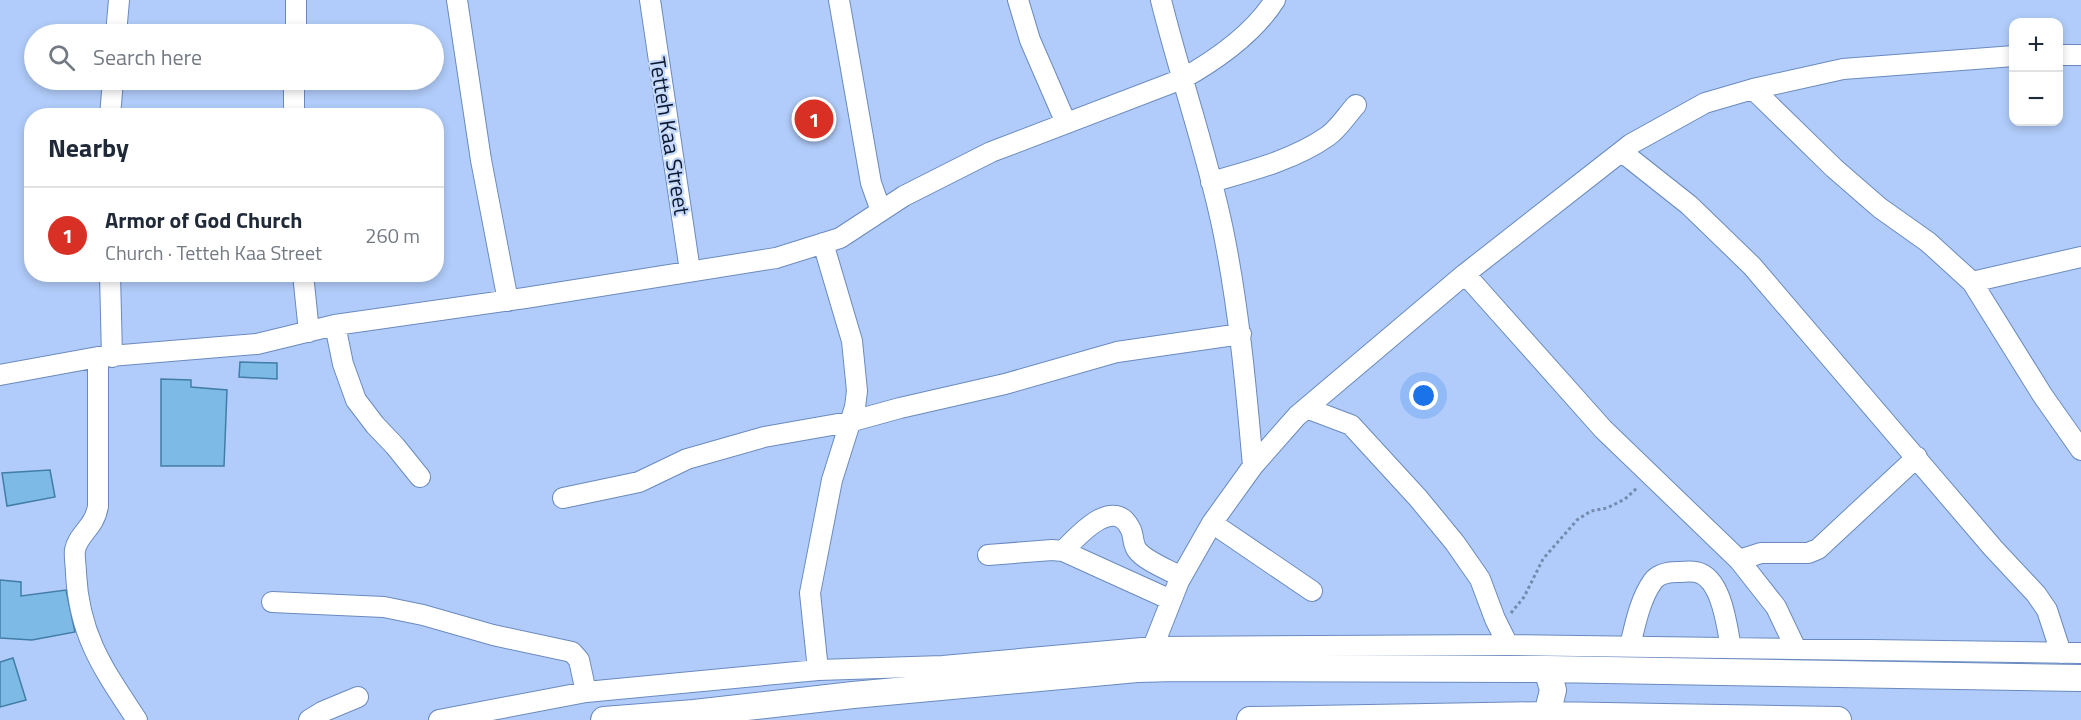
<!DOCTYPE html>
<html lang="en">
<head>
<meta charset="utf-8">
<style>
	:root { --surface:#fff; --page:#f2f2f3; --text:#1f2937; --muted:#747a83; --line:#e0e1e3; --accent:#d93025 }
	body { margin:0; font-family:"Titillium Web",sans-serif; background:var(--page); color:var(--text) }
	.controls { position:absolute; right:18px; top:18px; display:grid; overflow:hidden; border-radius:12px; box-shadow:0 3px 9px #0003 }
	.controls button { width:54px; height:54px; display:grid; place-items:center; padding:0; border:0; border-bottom:2px solid var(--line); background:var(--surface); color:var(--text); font:30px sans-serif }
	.you { position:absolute; left:1424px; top:396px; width:21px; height:21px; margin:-15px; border:4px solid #fff; border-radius:50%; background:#1a73e8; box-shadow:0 0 0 9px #1a73e833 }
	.badge { display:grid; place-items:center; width:39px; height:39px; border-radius:50%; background:var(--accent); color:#fff; font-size:20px; font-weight:700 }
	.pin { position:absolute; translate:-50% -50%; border:3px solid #fff; box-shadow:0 2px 6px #0006 }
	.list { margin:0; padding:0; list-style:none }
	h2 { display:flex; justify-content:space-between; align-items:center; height:78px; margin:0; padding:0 24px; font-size:26px }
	h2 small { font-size:20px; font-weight:400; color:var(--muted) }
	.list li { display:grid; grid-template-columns:39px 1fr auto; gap:18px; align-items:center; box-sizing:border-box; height:96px; padding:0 24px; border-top:2px solid var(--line) }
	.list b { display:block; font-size:22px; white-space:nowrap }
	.list p { margin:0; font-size:20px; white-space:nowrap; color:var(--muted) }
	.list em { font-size:20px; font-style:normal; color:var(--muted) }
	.icon { flex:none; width:33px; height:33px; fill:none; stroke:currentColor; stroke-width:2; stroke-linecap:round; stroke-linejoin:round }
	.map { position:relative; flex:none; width:2081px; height:720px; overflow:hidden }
	.search { position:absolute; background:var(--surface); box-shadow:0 3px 9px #0003; left:24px; top:24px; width:420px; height:66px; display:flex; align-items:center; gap:15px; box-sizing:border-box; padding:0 21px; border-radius:33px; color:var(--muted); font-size:22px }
	.panel { position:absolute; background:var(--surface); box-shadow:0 3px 9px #0003; left:24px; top:108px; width:420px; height:174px; border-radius:24px }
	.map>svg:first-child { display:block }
	.building { fill:#7dbae6; stroke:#417da6; stroke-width:1.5 }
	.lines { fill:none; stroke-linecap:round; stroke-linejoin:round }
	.minor-casing { stroke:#6a8abf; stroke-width:22 }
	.major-casing { stroke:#6a8abf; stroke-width:28 }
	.path { stroke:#748aaf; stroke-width:3; stroke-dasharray:3 3; stroke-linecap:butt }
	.minor { stroke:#fff; stroke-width:20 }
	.major { stroke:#fff; stroke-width:26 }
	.labels { text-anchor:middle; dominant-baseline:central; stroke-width:4.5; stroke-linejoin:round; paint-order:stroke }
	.street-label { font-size:22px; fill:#0d192e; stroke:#c4d9fc }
</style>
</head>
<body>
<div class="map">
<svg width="2081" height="720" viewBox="0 0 2081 720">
	<rect width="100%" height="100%" fill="#b1ccfa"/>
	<path class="building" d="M240 362 277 363V379L239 377Z
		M161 379 191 380V387L227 390 224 466H161Z
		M50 470 55 497 7 506 2 473Z
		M0 580 21 582V596L66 590 75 632 32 640 0 638Z
		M13 658 26 700 0 707V662Z"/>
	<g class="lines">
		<defs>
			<path id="minor" d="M457 0 481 160 508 301
				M650 0 690 271
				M839 0 871 183 881 211
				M1018 0 1030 40 1066 123
				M1161 0C1180 77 1207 152 1223 230 1239 308 1246 387 1253 466
				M116 34 119 0
				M296 34V0
				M2058 55H2081
				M294 80V116
				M1753 89 1834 168 1880 208 1928 242 1972 282 2043 396 2081 450
				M110 116 113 80
				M1622 152 1689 205 1752 266 1993 548 2036 594 2047 610 2061 653
				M1211 182C1250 171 1294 160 1328 136 1338 129 1347 115 1356 105
				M110 274 112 357
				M303 274 309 332
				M1465 274 1603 429 1739 560 1776 607 1796 649
				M1972 282 2081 257
				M335 325 343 364 356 400 375 425 395 446 420 477
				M98 357V506C95 527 78 534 75 550 74 557 76 566 76 573 79 636 104 670 137 720
				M0 375 98 357 257 344 335 325 525 298 776 258 840 238 904 196 991 152 1182 79C1216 60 1254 33 1275 0
				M1306 408 1351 425 1418 498 1455 543 1480 579 1495 619 1508 645
				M563 498 639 482 687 459 764 437 849 422 900 408 1005 384 1117 352 1241 334
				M1212 523 1312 591
				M1063 551C1077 537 1113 495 1130 528 1134 534 1132 543 1137 550 1145 561 1169 570 1181 577
				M988 555 1052 550 1063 551 1171 600
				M1739 560 1761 553H1808L1818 549 1917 457
				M272 602 384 607 423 615 493 635 572 652 579 660 586 692
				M1630 646C1635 625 1640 599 1653 581 1659 573 1669 572 1678 572 1684 572 1690 571 1696 572 1722 577 1727 627 1731 648
				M1153 647 1179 581 1212 523 1253 466 1297 416 1465 274 1631 144 1705 103 1753 89 1843 69 2014 56
				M818 670 810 593 832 480 855 407 857 391 852 341 823 243
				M309 720 322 712 358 697
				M439 720 586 692 818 670 943 666 1153 647 1508 645 2081 653"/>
			<path id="major" d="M1547 669 1553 690 1547 715
				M604 720 694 713 853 695 1137 669 1176 668 1547 669 2081 678
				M1250 720 1547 715 1838 720"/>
		</defs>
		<use href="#minor" class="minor-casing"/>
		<use href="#major" class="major-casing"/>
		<path class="path" d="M1511 613 1524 597 1543 559 1577 520 1591 511 1607 508 1625 499 1638 487"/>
		<use href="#minor" class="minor"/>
		<use href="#major" class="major"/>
	</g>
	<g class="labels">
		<g class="street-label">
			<text transform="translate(670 136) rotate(81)">Tetteh Kaa Street</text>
		</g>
	</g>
</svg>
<div class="controls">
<button>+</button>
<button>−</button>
</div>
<div class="you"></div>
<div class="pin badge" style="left:814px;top:119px">1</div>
<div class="search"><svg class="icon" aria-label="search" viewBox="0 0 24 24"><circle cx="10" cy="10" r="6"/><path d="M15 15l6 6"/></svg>Search here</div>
<section class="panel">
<h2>Nearby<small></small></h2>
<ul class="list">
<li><span class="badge">1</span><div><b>Armor of God Church</b><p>Church · Tetteh Kaa Street</p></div><em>260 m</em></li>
</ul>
</section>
</div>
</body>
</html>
